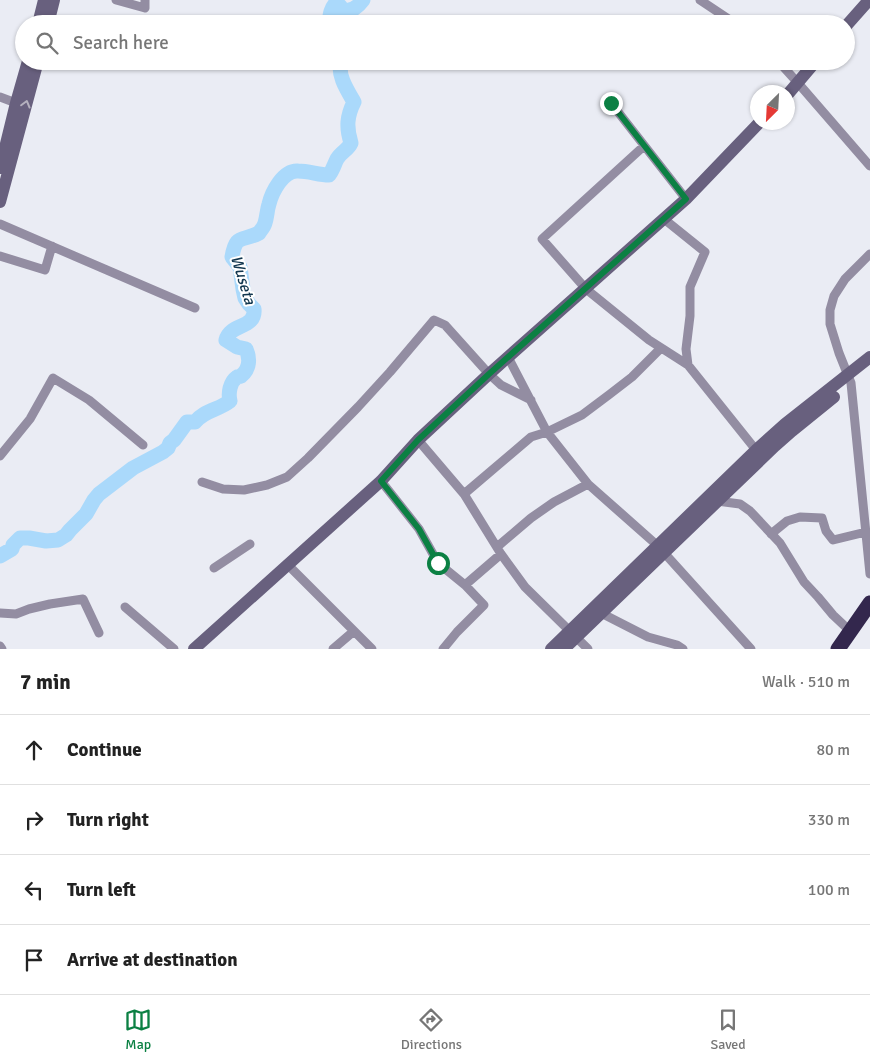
<!DOCTYPE html>
<html lang="en">
<head>
<meta charset="utf-8">
<style>
	:root { --surface:#fff; --page:#f6f6f6; --text:#222; --muted:#767676; --line:#e0e0e0; --accent:#0b8043 }
	body { margin:0; font-family:Signika,sans-serif; background:var(--page); color:var(--text) }
	.compass { position:absolute; left:750px; top:85px; width:45px; height:45px; border-radius:50%; background:var(--surface); box-shadow:0 1px 4px #0004; rotate:204deg }
	.stop { position:absolute; width:15px; height:15px; margin:-11px; border:4px solid #0b8043; border-radius:50%; background:#fff }
	.stop.end { background:#0b8043; border-color:#fff; box-shadow:0 1px 5px #0008 }
	.list { margin:0; padding:0; list-style:none }
	h2 { display:flex; justify-content:space-between; align-items:center; height:65px; margin:0; padding:0 20px; font-size:21px }
	h2 small { font-size:16px; font-weight:400; color:var(--muted) }
	.list li { display:grid; grid-template-columns:32px 1fr auto; gap:15px; align-items:center; box-sizing:border-box; height:70px; padding:0 20px; border-top:1px solid var(--line) }
	.list b { display:block; font-size:19px; white-space:nowrap }
	.list em { font-size:16px; font-style:normal; color:var(--muted) }
	.icon { flex:none; width:28px; height:28px; fill:none; stroke:currentColor; stroke-width:2; stroke-linecap:round; stroke-linejoin:round }
	.map { position:relative; flex:none; width:870px; height:649px; overflow:hidden }
	.search { position:absolute; background:var(--surface); box-shadow:0 1px 4px #0004; left:15px; right:15px; top:15px; height:55px; display:flex; align-items:center; gap:12px; box-sizing:border-box; padding:0 18px; border-radius:28px; color:var(--muted); font-size:19px }
	.sheet { height:345px; background:var(--surface) }
	nav { display:flex; justify-content:space-around; align-items:center; box-sizing:border-box; height:70px; border-top:1px solid var(--line); background:var(--surface); font-size:14px; color:var(--muted) }
	nav a { display:grid; justify-items:center; gap:2px }
	nav .on { color:var(--accent) }
	.map>svg:first-child { display:block }
	.lines { fill:none; stroke-linecap:round; stroke-linejoin:round }
	.river { stroke:#aad9fb; stroke-width:15 }
	.street { stroke:#938da2; stroke-width:9 }
	.secondary { stroke:#68607e; stroke-width:12 }
	.highway { stroke:#33274d; stroke-width:15 }
	.oneway { stroke:#b4b0be }
	.route { stroke:#0b8043; stroke-width:6 }
	.labels { text-anchor:middle; dominant-baseline:central; stroke-width:4; stroke-linejoin:round; paint-order:stroke }
	.water-label { font-size:16px; font-style:italic; fill:#11364e; stroke:#fff }
</style>
</head>
<body>
<div class="map">
<svg width="870" height="649" viewBox="0 0 870 649">
	<rect width="100%" height="100%" fill="#eaecf4"/>
	<g class="lines">
		<path class="river" d="M329 24C330 16 330 9 336 3L340 6 343 10C351 12 358 7 363 0
			M0 556 12 549 13 545 20 538H29L46 541 58 540 66 535 70 530 86 514 94 500 99 494 133 468 163 452 168 448 170 443 174 440 187 422H195C204 410 219 410 230 401 228 393 230 382 237 377 238 376 239 377 241 376 250 369 250 358 246 349L237 347 226 340C230 323 256 329 254 309L249 304 245 298 243 289 240 267 232 257C236 233 242 242 259 233 261 230 264 227 265 223 267 217 267 210 269 204 272 192 283 170 298 171 309 171 319 175 329 175 333 170 334 165 337 159 341 152 348 150 351 143 346 127 347 116 354 102 347 90 337 75 341 61"/>
		<path class="street" d="M116 0 145 8V0
			M700 0 736 24
			M778 61 798 83 870 166
			M0 97 16 103
			M611 103 686 199
			M644 146 542 239 586 289 649 340 688 365
			M664 219 705 252 690 287V316L686 349 688 365 756 450
			M0 224 195 308
			M870 254 845 279 834 296 830 310V324L839 353 851 383 870 574
			M0 256 45 270 52 246
			M508 357 547 432 588 484 658 546 751 649
			M418 440 464 494 501 554 525 587 588 649
			M0 456 30 419 53 378 89 400 143 445
			M381 481 419 529 438 563 465 585 484 605 457 632 443 649
			M202 482 223 489 244 490 267 485 287 477 308 458 358 407 390 372 434 320 445 325 489 374 501 385 531 400
			M464 494 531 437 547 432 582 415 610 394 632 377 661 348
			M717 501 740 504 750 511 780 543 804 582 818 597 833 615 850 631
			M771 534 787 521 800 517 822 518 826 531 833 540 866 532
			M497 547 531 518 554 502 588 484
			M287 564 372 649
			M214 568 250 544
			M465 585 501 554
			M125 607 174 649
			M0 613 16 614 29 609 50 604 83 599 99 633
			M601 613 648 637 677 645 683 649
			M0 646 2 649
			M333 649 354 631"/>
		<path class="secondary" d="M38 24 44 0
			M48 24 54 0
			M846 26 869 0
			M788 94 816 61
			M0 168 16 103 28 61
			M0 202 38 61
			M194 649 381 481 418 440 489 374 686 199 760 122
			M551 649 756 450 785 424 870 357
			M564 649 775 446 792 431 834 397"/>
		<path class="highway" d="M838 649 870 603"/>
	</g>
	<defs><path id="oneway-chevron" d="M-2-3.5L2.5 0L-2 3.5" fill="none" stroke-width="1.6" stroke-linecap="round" stroke-linejoin="round" transform="scale(1.25)"/></defs>
	<use class="oneway" href="#oneway-chevron" transform="translate(26 104) rotate(-75)"/>
	<g class="lines">
		<path class="route" d="M438 563 419 529 381 481 418 440 489 374 686 199 611 103"/>
	</g>
	<g class="labels">
		<g class="water-label">
			<text transform="translate(243 280) rotate(73)">Wuseta</text>
		</g>
	</g>
</svg>
<svg class="compass" viewBox="-18 -18 36 36"><path d="M0-13l5 13h-10z" fill="#e53935"/><path d="M0 13l5-13h-10z" fill="#767676"/></svg>
<div class="stop" style="left:438px;top:563px"></div>
<div class="stop end" style="left:611px;top:103px"></div>
<div class="search"><svg class="icon" aria-label="search" viewBox="0 0 24 24"><circle cx="10" cy="10" r="6"/><path d="M15 15l6 6"/></svg>Search here</div>
</div>
<section class="sheet">
<h2>7 min<small>Walk · 510 m</small></h2>
<ul class="list">
<li><svg class="icon" aria-label="ahead" viewBox="0 0 24 24"><path d="M12 20V5M6 11l6-6 6 6"/></svg><div><b>Continue</b></div><em>80 m</em></li>
<li><svg class="icon" aria-label="right" viewBox="0 0 24 24"><path d="M7 20v-9h11M14 6l5 5-5 5"/></svg><div><b>Turn right</b></div><em>330 m</em></li>
<li><svg class="icon" aria-label="left" viewBox="0 0 24 24"><path d="M17 20v-9H6M10 6l-5 5 5 5"/></svg><div><b>Turn left</b></div><em>100 m</em></li>
<li><svg class="icon" aria-label="arrive" viewBox="0 0 24 24"><path d="M6 21V4h12l-3 4 3 4H6"/></svg><div><b>Arrive at destination</b></div></li>
</ul>
</section>
<nav>
<a class="on"><svg class="icon" aria-label="map" viewBox="0 0 24 24"><path d="M3 6l6-2 6 2 6-2v14l-6 2-6-2-6 2zM9 4v14M15 6v14"/></svg>Map</a>
<a><svg class="icon" aria-label="directions" viewBox="0 0 24 24"><path d="M12 3l9 9-9 9-9-9zM9 14v-3h6M13 9l2 2-2 2"/></svg>Directions</a>
<a><svg class="icon" aria-label="saved" viewBox="0 0 24 24"><path d="M7 4h10v16l-5-4-5 4z"/></svg>Saved</a>
</nav>
</body>
</html>
